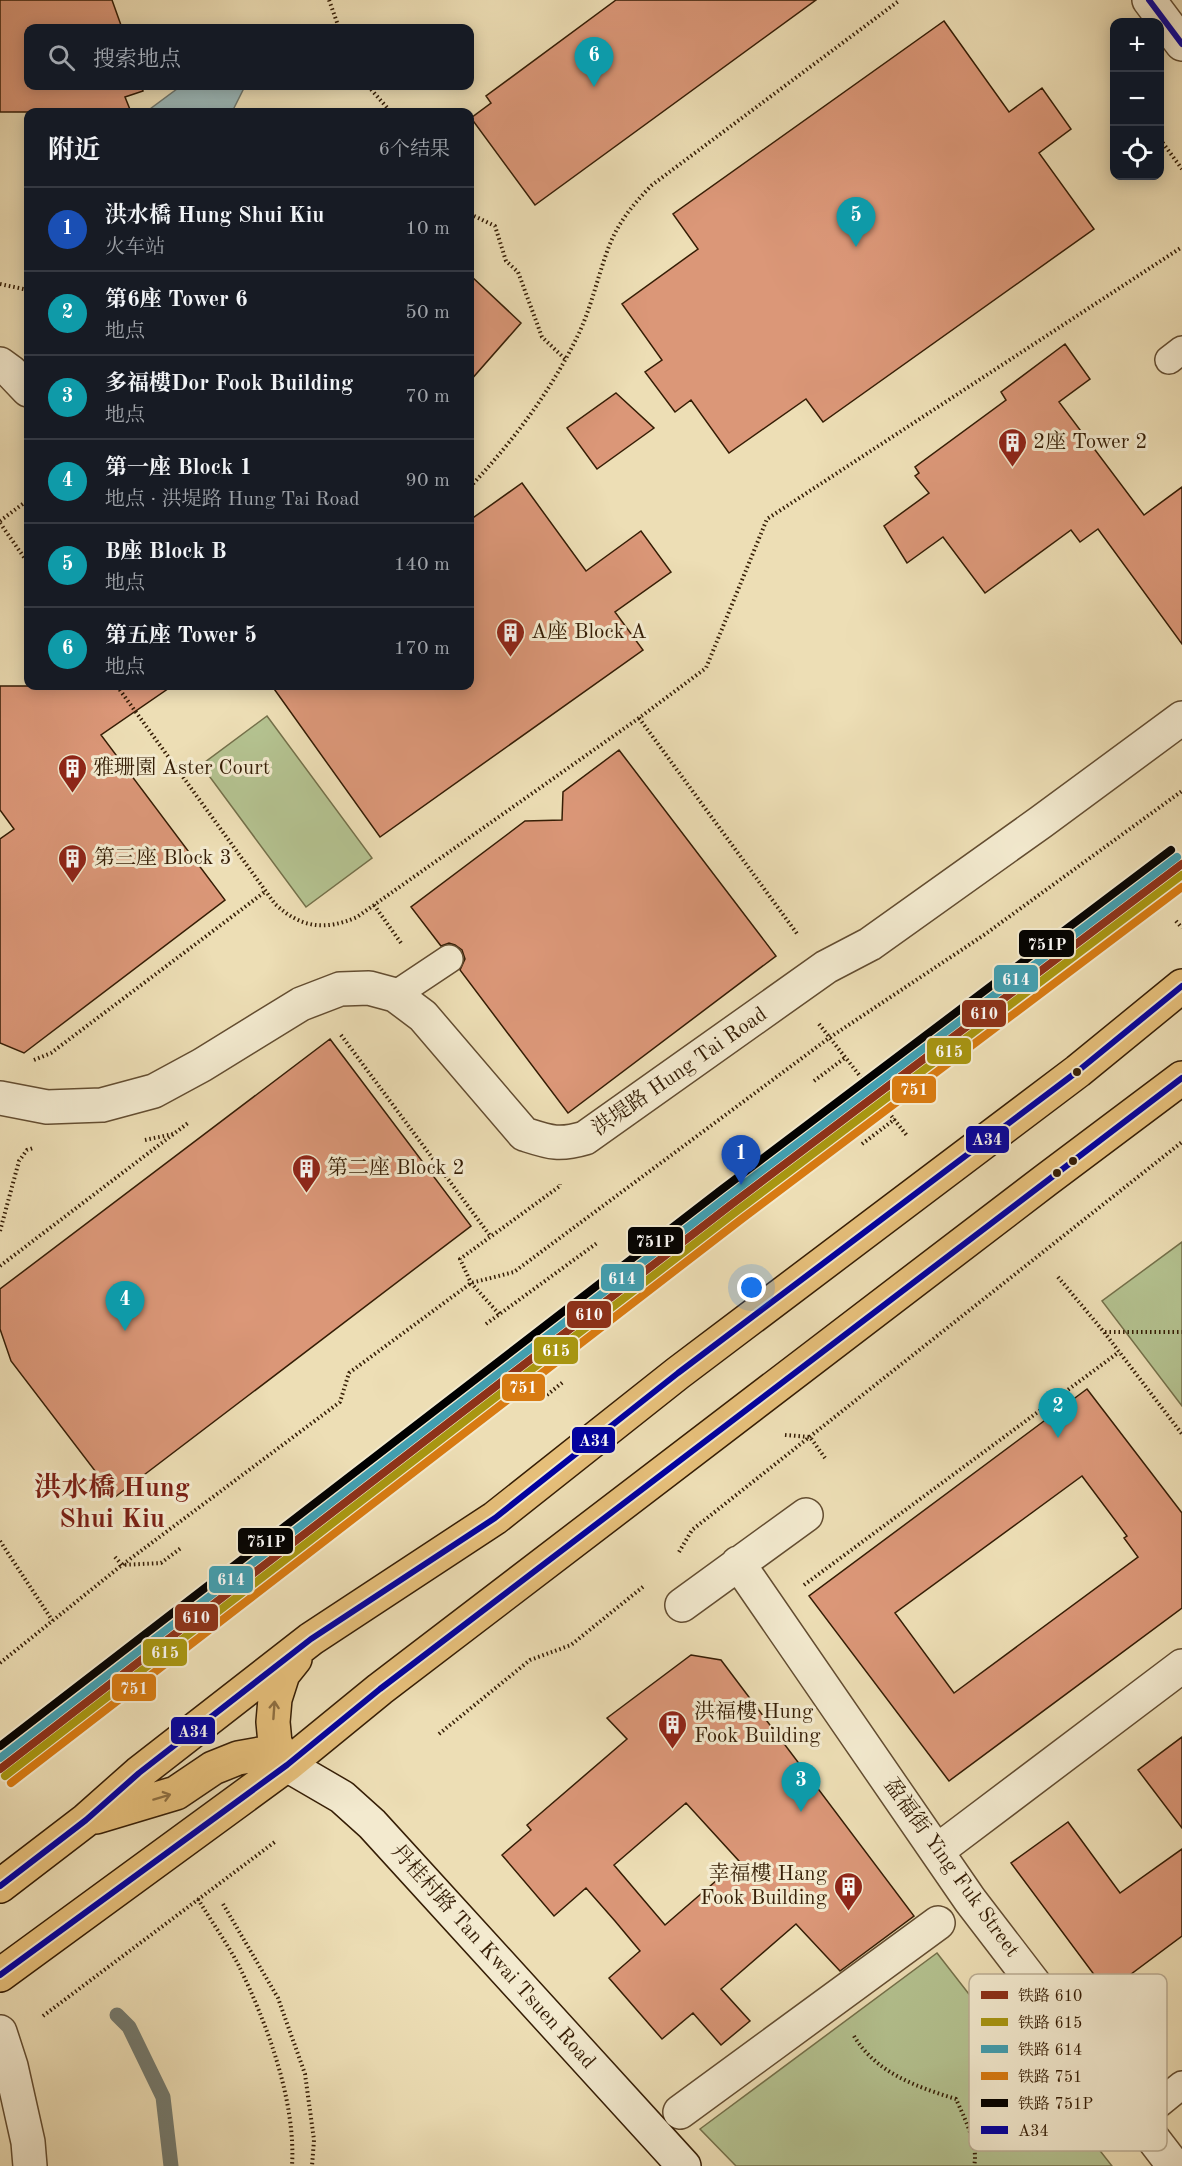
<!DOCTYPE html>
<html lang="zh">
<head>
<meta charset="utf-8">
<style>
	:root { --surface:#171b24; --page:#242831; --text:#f1f3f6; --muted:#9ea1a6; --line:#363941; --accent:#c59692 }
	body { margin:0; font-family:"Old Standard TT","Noto Serif SC",serif; background:var(--page); color:var(--text) }
	.controls { position:absolute; right:18px; top:18px; display:grid; overflow:hidden; border-radius:12px; box-shadow:0 3px 15px #0003 }
	.controls button { width:54px; height:54px; display:grid; place-items:center; padding:0; border:0; border-bottom:2px solid var(--line); background:var(--surface); color:var(--text); font:30px sans-serif }
	.you { position:absolute; left:752px; top:1288px; width:21px; height:21px; margin:-15px; border:4px solid #fff; border-radius:50%; background:#1a73e8; box-shadow:0 0 0 9px #1a73e833 }
	.badge { display:grid; place-items:center; width:39px; height:39px; border-radius:50%; background:var(--accent); color:#fff; font-size:20px; font-weight:700 }
	.pin { position:absolute; translate:-50% -50px; filter:drop-shadow(0 2px 3px #0008) }
	.pin::after { content:''; position:absolute; top:32px; width:21px; height:18px; background:inherit; clip-path:polygon(0 0,100% 0,50% 100%) }
	.list { margin:0; padding:0; list-style:none }
	h2 { display:flex; justify-content:space-between; align-items:center; height:78px; margin:0; padding:0 24px; font-size:26px }
	h2 small { font-size:20px; font-weight:400; color:var(--muted) }
	.list li { display:grid; grid-template-columns:39px 1fr auto; gap:18px; align-items:center; box-sizing:border-box; height:84px; padding:0 24px; border-top:2px solid var(--line) }
	.list b { display:block; font-size:22px; white-space:nowrap }
	.list p { margin:0; font-size:20px; white-space:nowrap; color:var(--muted) }
	.list em { font-size:20px; font-style:normal; color:var(--muted) }
	.icon { flex:none; width:33px; height:33px; fill:none; stroke:currentColor; stroke-width:2; stroke-linecap:round; stroke-linejoin:round }
	.map { position:relative; flex:none; width:1182px; height:2166px; overflow:hidden }
	.search { position:absolute; background:var(--surface); box-shadow:0 3px 15px #0003; left:24px; top:24px; width:450px; height:66px; display:flex; align-items:center; gap:15px; box-sizing:border-box; padding:0 21px; border-radius:12px; color:var(--muted); font-size:22px }
	.panel { position:absolute; background:var(--surface); box-shadow:0 3px 15px #0003; left:24px; top:108px; width:450px; height:582px; border-radius:12px }
	.map>svg:first-child { display:block }
	.green { fill:#b4c290; stroke:#74704a; stroke-width:1.5 }
	.water { fill:#9eb9b8; stroke:#747b70; stroke-width:1.5 }
	.lines { fill:none; stroke-linecap:round; stroke-linejoin:round }
	.stream { stroke:#747b70; stroke-width:15 }
	.building { fill:#db9778; stroke:#351d05; stroke-width:1.5; fill-rule:evenodd }
	.lane-casing { stroke:#634d31; stroke-width:30 }
	.street-casing { stroke:#634d31; stroke-width:36 }
	.secondary-casing { stroke:#351d05; stroke-width:36 }
	.primary-casing { stroke:#351d05; stroke-width:36 }
	.path { stroke:#351d05; stroke-width:4; stroke-dasharray:1.5 3; stroke-linecap:butt }
	.lane { stroke:#f3eacf; stroke-width:27 }
	.street { stroke:#f3eacf; stroke-width:33 }
	.secondary { stroke:#f3eacf; stroke-width:33 }
	.primary { stroke:#e6bf7a; stroke-width:33 }
	.bus-1-casing { stroke:#f3eacf; stroke-width:10 }
	.bus-1 { stroke:#0000a0; stroke-width:6 }
	.rail-1-casing { stroke:#f3eacf; stroke-width:12 }
	.rail-2-casing { stroke:#f3eacf; stroke-width:12 }
	.rail-3-casing { stroke:#f3eacf; stroke-width:12 }
	.rail-4-casing { stroke:#f3eacf; stroke-width:12 }
	.rail-5-casing { stroke:#f3eacf; stroke-width:12 }
	.rail-1 { stroke:#8d3219; stroke-width:8 }
	.rail-2 { stroke:#a89611; stroke-width:8 }
	.rail-3 { stroke:#429fb0; stroke-width:8 }
	.rail-4 { stroke:#d87b12; stroke-width:8 }
	.rail-5 { stroke:#000; stroke-width:8 }
	.oneway { stroke:#8e6e40 }
	.bus-dot { fill:#351d05; stroke:#f3eacf; stroke-width:2 }
	.labels { text-anchor:middle; dominant-baseline:central; stroke-width:6; stroke-linejoin:round; paint-order:stroke }
	.poi-label { font-size:21px; fill:#351d05; stroke:#f3eacf; text-anchor:start }
	.street-label { font-size:21px; fill:#351d05; stroke:#f3eacf }
	.district-label { font-size:27px; font-weight:bold; fill:#7a1f14; stroke:#f3eacf }
	.key { fill:#f3eacf; stroke:#baac92; stroke-width:1.5 }
	.key-label { font-size:16px; fill:#351d05 }
	.line-badge { stroke:#f3eacf; stroke-width:2 }
	.badge-label { font-size:16px; text-anchor:middle; font-weight:bold; fill:#fff }
</style>
</head>
<body>
<div class="map">
<svg width="1182" height="2166" viewBox="0 0 1182 2166">
	<rect width="100%" height="100%" fill="#eddeb5"/>
	<filter id="stains"><feTurbulence type="fractalNoise" baseFrequency=".00333" numOctaves="4"/><feColorMatrix values="0 0 0 0 .2 0 0 0 0 .09 0 0 0 0 .02 0 0 0 .5 -.17"/></filter>
	<radialGradient id="worn" r=".72"><stop offset=".6" stop-color="#630" stop-opacity="0"/><stop offset="1" stop-color="#630" stop-opacity=".3"/></radialGradient>
	<path class="green" d="M267 716 372 858 306 907 201 765Z
		M1182 1242V1406L1102 1301Z
		M937 1953 1077 2133 1083 2129 1112 2166H736L700 2129Z"/>
	<path class="water" d="M181 86H245L232 112 222 111 146 112Z"/>
	<g class="lines">
		<path class="stream" d="M117 2015 129 2027 163 2097 171 2166"/>
	</g>
	<path class="building" d="M0 0H112L122 28H28V86H142L143 91 125 97 131 112H0Z
		M616 0H816L535 205 471 118 491 103 486 96Z
		M944 21 1009 112 1042 88 1071 129 1039 153 1094 229 823 422 806 399 729 453 691 400 675 412 645 372 662 360 622 304 698 249 673 214Z
		M470 275 521 323 470 381Z
		M1065 344 1090 379 1059 402 1144 515 1182 487V644L1098 529 1080 542 1071 530 985 593 943 537 907 563 884 526 929 493 915 476 919 473 915 467 1006 400 1001 392Z
		M616 393 654 428 597 469 567 428Z
		M522 483 586 571 641 531 671 572 615 612 643 650 380 837 272 686H470V520Z
		M0 686H172L101 735 225 900 24 1053 0 1043V839L14 829 0 810Z
		M619 750 776 956 568 1113 460 970 465 959 462 950 455 945 449 943 441 946 411 907 525 821 562 820 563 792Z
		M330 1039 471 1226 115 1497 11 1361 0 1329V1289Z
		M1087 1389 1182 1513V1608L949 1781 809 1596ZM1082 1476 1127 1536 1124 1538 1138 1557 954 1693 895 1613Z
		M691 1655 721 1660 914 1916 840 1971 796 1924 721 1989 750 2021 721 2045 693 2013 662 2039 609 1978 640 1951 615 1921 586 1888 554 1916 502 1855 531 1830 527 1825 627 1739 607 1718ZM686 1803 739 1861 665 1925 614 1865Z
		M1182 1737V1828L1138 1770Z
		M1068 1822 1120 1893 1182 1849V1936L1107 1992 1011 1863Z"/>
	<g class="lines">
		<defs>
			<path id="lane" d="M1169 360 1182 350
				M395 995 449 959
				M1140 2119 1182 2085"/>
			<path id="street" d="M1149 0 1182 44
				M0 364 11 372 28 390
				M0 1098 47 1107 102 1105 154 1091 202 1065 301 1004 340 989 369 988 395 995 423 1016 524 1134C549 1142 558 1146 585 1138L826 967 870 944 1041 822 1182 718
				M738 1563 970 1900 1174 2166
				M682 1605 806 1515
				M937 1851 1182 1666
				M0 2032 11 2066 28 2142 30 2166
				M680 2112 938 1923"/>
			<path id="secondary" d="M287 1765 342 1797 372 1824 684 2166"/>
			<path id="primary" d="M287 1765 275 1743 273 1722 275 1699 283 1674 295 1659
				M96 1817 176 1793 213 1768 238 1758 260 1754 287 1765
				M0 1886 86 1820 139 1773 311 1639 495 1518 678 1373 1078 1071 1182 986
				M0 1975 287 1765 380 1689 1046 1180 1182 1078"/>
		</defs>
		<use href="#lane" class="lane-casing"/>
		<use href="#street" class="street-casing"/>
		<use href="#secondary" class="secondary-casing"/>
		<use href="#primary" class="primary-casing"/>
		<path class="path" d="M329 0 339 28
			M368 86 391 112
			M1160 139 1182 169
			M470 214 495 226 506 261 518 272 542 337 565 359
			M0 284 28 290
			M470 487C514 440 552 390 580 331 592 304 598 276 608 249 617 224 633 204 652 185L900 0
			M0 521 28 500
			M0 523 28 563
			M117 686 275 904C301 928 325 931 357 917L639 718 706 668 767 519 1182 247
			M639 718 798 935
			M374 905 401 943
			M1176 921 1182 928
			M819 1024 908 1137
			M341 1035 491 1237
			M34 1060 51 1053 266 891
			M814 1081 846 1057
			M145 1140 173 1134
			M862 1144 895 1119
			M0 1231 19 1161 27 1150 33 1148
			M0 1266 188 1123
			M1058 1277 1104 1332 1182 1434
			M499 1314 471 1283 460 1259 560 1186V1184
			M486 1324 597 1243
			M1105 1332H1182
			M547 1395 563 1382
			M785 1435 810 1437 825 1458
			M0 1541 52 1620
			M679 1552 692 1530 1182 1142
			M115 1557 122 1565 161 1563 181 1548
			M804 1585 1119 1352
			M0 1663 122 1565 340 1402 349 1373 471 1283 514 1272 829 1038 984 935 1182 791
			M439 1734 530 1660 571 1645 644 1586
			M198 1899C211 1921 227 1943 239 1966 267 2024 296 2101 292 2166
			M223 1904 278 1998 305 2074 314 2140 312 2166
			M43 2016 276 1841
			M854 2036C876 2073 917 2087 956 2099 964 2117 979 2146 974 2166
			M969 2128C978 2129 989 2131 998 2131 1023 2128 1044 2105 1062 2088"/>
		<use href="#lane" class="lane"/>
		<use href="#street" class="street"/>
		<use href="#secondary" class="secondary"/>
		<use href="#primary" class="primary"/>
		<defs>
			<path id="bus-1" d="M1149 0 1182 44
				M0 1886 86 1820 139 1773 311 1639 495 1518 678 1373 1078 1071 1182 986
				M0 1975 287 1765 380 1689 1182 1078"/>
		</defs>
		<use href="#bus-1" class="bus-1-casing"/>
		<use href="#bus-1" class="bus-1"/>
		<defs>
			<path id="rail-1" d="M0 1769 732 1204 1182 864"/>
			<path id="rail-2" d="M5 1776 737 1211 1182 875"/>
			<path id="rail-3" d="M0 1758 727 1197 1177 857"/>
			<path id="rail-4" d="M11 1783 743 1218 1182 887"/>
			<path id="rail-5" d="M0 1746 721 1190 1171 850"/>
		</defs>
		<use href="#rail-1" class="rail-1-casing"/>
		<use href="#rail-2" class="rail-2-casing"/>
		<use href="#rail-3" class="rail-3-casing"/>
		<use href="#rail-4" class="rail-4-casing"/>
		<use href="#rail-5" class="rail-5-casing"/>
		<use href="#rail-1" class="rail-1"/>
		<use href="#rail-2" class="rail-2"/>
		<use href="#rail-3" class="rail-3"/>
		<use href="#rail-4" class="rail-4"/>
		<use href="#rail-5" class="rail-5"/>
	</g>
	<defs><path id="oneway-shaft" d="M-6 0H5M1.5-3L5.5 0L1.5 3" fill="none" stroke-width="1.6" stroke-linecap="round" stroke-linejoin="round" transform="scale(1.5)"/></defs>
	<g class="oneway">
		<use href="#oneway-shaft" transform="translate(274 1710) rotate(-86)"/>
		<use href="#oneway-shaft" transform="translate(162 1797) rotate(-17)"/>
	</g>
	<defs>
		<symbol id="building-pin" viewBox="-11 -11 22 30"><path d="M0 17L-7.5 6A9.5 9.5 0 1 1 7.5 6Z" fill="#8f2418" stroke="#f3eacf"/><path d="M-4-6H4V6H1V3H-1V6H-4ZM-2.5-4.3h1.7v1.8h-1.7ZM.8-4.3h1.7v1.8H.8ZM-2.5-1h1.7V.8h-1.7ZM.8-1h1.7V.8H.8Z" fill="#fff"/></symbol>
	</defs>
	<g fill-rule="evenodd">
		<use href="#building-pin" x="996" y="426" width="33" height="45"/>
		<use href="#building-pin" x="494" y="616" width="33" height="45"/>
		<use href="#building-pin" x="56" y="752" width="33" height="45"/>
		<use href="#building-pin" x="56" y="842" width="33" height="45"/>
		<use href="#building-pin" x="290" y="1152" width="33" height="45"/>
		<use href="#building-pin" x="656" y="1708" width="33" height="45"/>
		<use href="#building-pin" x="832" y="1870" width="33" height="45"/>
	</g>
	<g class="bus-dot">
		<circle cx="1077" cy="1072" r="5"/>
		<circle cx="1073" cy="1161" r="5"/>
		<circle cx="1057" cy="1173" r="5"/>
	</g>
	<g class="labels">
		<g class="poi-label">
			<text x="1033" y="442">2座 Tower 2</text>
			<text x="531" y="632">A座 Block A</text>
			<text x="93" y="768">雅珊園 Aster Court</text>
			<text x="94" y="858">第三座 Block 3</text>
			<text x="327" y="1168">第二座 Block 2</text>
			<text x="694" y="1712">洪福樓 Hung<tspan x="694" dy="24">Fook Building</tspan></text>
			<text x="827" y="1874" text-anchor="end">幸福樓 Hang<tspan x="827" dy="24">Fook Building</tspan></text>
		</g>
		<g class="street-label">
			<text transform="translate(680 1072) rotate(-35)">洪堤路 Hung Tai Road</text>
			<text transform="translate(951 1868) rotate(54)">盈福街 Ying Fuk Street</text>
			<text transform="translate(493 1957) rotate(48)">丹桂村路 Tan Kwai Tsuen Road</text>
		</g>
		<g class="district-label">
			<text x="112" y="1488">洪水橋 Hung<tspan x="112" dy="31">Shui Kiu</tspan></text>
		</g>
	</g>
	<rect x="969" y="1974" width="198" height="177" rx="9" class="key"/>
	<rect x="981" y="1991" width="27" height="8" fill="#8d3219"/>
	<rect x="981" y="2018" width="27" height="8" fill="#a89611"/>
	<rect x="981" y="2045" width="27" height="8" fill="#429fb0"/>
	<rect x="981" y="2072" width="27" height="8" fill="#d87b12"/>
	<rect x="981" y="2099" width="27" height="8" fill="#000"/>
	<rect x="981" y="2126" width="27" height="8" fill="#0000a0"/>
	<g class="key-label">
		<text x="1018" y="2001">铁路 610</text>
		<text x="1018" y="2028">铁路 615</text>
		<text x="1018" y="2055">铁路 614</text>
		<text x="1018" y="2082">铁路 751</text>
		<text x="1018" y="2109">铁路 751P</text>
		<text x="1018" y="2136">A34</text>
	</g>
	<g class="line-badge">
		<rect x="1018" y="929" width="57" height="29" rx="6" fill="#000"/>
		<rect x="993" y="964" width="46" height="29" rx="6" fill="#429fb0"/>
		<rect x="961" y="999" width="46" height="29" rx="6" fill="#8d3219"/>
		<rect x="926" y="1037" width="46" height="28" rx="6" fill="#a89611"/>
		<rect x="891" y="1075" width="46" height="29" rx="6" fill="#d87b12"/>
		<rect x="965" y="1125" width="45" height="29" rx="6" fill="#0000a0"/>
		<rect x="627" y="1226" width="57" height="29" rx="6" fill="#000"/>
		<rect x="600" y="1263" width="45" height="29" rx="6" fill="#429fb0"/>
		<rect x="566" y="1300" width="46" height="29" rx="6" fill="#8d3219"/>
		<rect x="533" y="1336" width="46" height="29" rx="6" fill="#a89611"/>
		<rect x="501" y="1373" width="45" height="29" rx="6" fill="#d87b12"/>
		<rect x="571" y="1426" width="45" height="28" rx="6" fill="#0000a0"/>
		<rect x="237" y="1527" width="57" height="28" rx="6" fill="#000"/>
		<rect x="208" y="1565" width="46" height="29" rx="6" fill="#429fb0"/>
		<rect x="174" y="1603" width="45" height="29" rx="6" fill="#8d3219"/>
		<rect x="142" y="1638" width="46" height="29" rx="6" fill="#a89611"/>
		<rect x="111" y="1673" width="46" height="29" rx="6" fill="#d87b12"/>
		<rect x="170" y="1716" width="46" height="29" rx="6" fill="#0000a0"/>
	</g>
	<g class="badge-label">
		<text x="1047" y="950">751P</text>
		<text x="1016" y="985">614</text>
		<text x="984" y="1019">610</text>
		<text x="949" y="1057">615</text>
		<text x="914" y="1095">751</text>
		<text x="987" y="1145">A34</text>
		<text x="655" y="1247">751P</text>
		<text x="622" y="1284">614</text>
		<text x="589" y="1320">610</text>
		<text x="556" y="1356">615</text>
		<text x="523" y="1393">751</text>
		<text x="594" y="1446">A34</text>
		<text x="266" y="1547">751P</text>
		<text x="231" y="1585">614</text>
		<text x="196" y="1623">610</text>
		<text x="165" y="1658">615</text>
		<text x="134" y="1694">751</text>
		<text x="193" y="1737">A34</text>
	</g>
	<rect width="100%" height="100%" filter="url(#stains)"/>
	<rect width="100%" height="100%" fill="url(#worn)"/>
</svg>
<div class="controls">
<button>+</button>
<button>−</button>
<button><svg class="icon" aria-label="locate" viewBox="0 0 24 24"><circle cx="12" cy="12" r="6"/><path d="M12 2v4M12 18v4M2 12h4M18 12h4"/></svg></button>
</div>
<div class="you"></div>
<div class="pin badge" style="left:741px;top:1185px;background:#1a4fb4">1</div>
<div class="pin badge" style="left:1058px;top:1438px;background:#0f9aa8">2</div>
<div class="pin badge" style="left:801px;top:1812px;background:#0f9aa8">3</div>
<div class="pin badge" style="left:125px;top:1331px;background:#0f9aa8">4</div>
<div class="pin badge" style="left:856px;top:247px;background:#0f9aa8">5</div>
<div class="pin badge" style="left:594px;top:87px;background:#0f9aa8">6</div>
<div class="search"><svg class="icon" aria-label="search" viewBox="0 0 24 24"><circle cx="10" cy="10" r="6"/><path d="M15 15l6 6"/></svg>搜索地点</div>
<section class="panel">
<h2>附近<small>6个结果</small></h2>
<ul class="list">
<li><span class="badge" style="background:#1a4fb4">1</span><div><b>洪水橋 Hung Shui Kiu</b><p>火车站</p></div><em>10 m</em></li>
<li><span class="badge" style="background:#0f9aa8">2</span><div><b>第6座 Tower 6</b><p>地点</p></div><em>50 m</em></li>
<li><span class="badge" style="background:#0f9aa8">3</span><div><b>多福樓Dor Fook Building</b><p>地点</p></div><em>70 m</em></li>
<li><span class="badge" style="background:#0f9aa8">4</span><div><b>第一座 Block 1</b><p>地点 · 洪堤路 Hung Tai Road</p></div><em>90 m</em></li>
<li><span class="badge" style="background:#0f9aa8">5</span><div><b>B座 Block B</b><p>地点</p></div><em>140 m</em></li>
<li><span class="badge" style="background:#0f9aa8">6</span><div><b>第五座 Tower 5</b><p>地点</p></div><em>170 m</em></li>
</ul>
</section>
</div>
</body>
</html>
